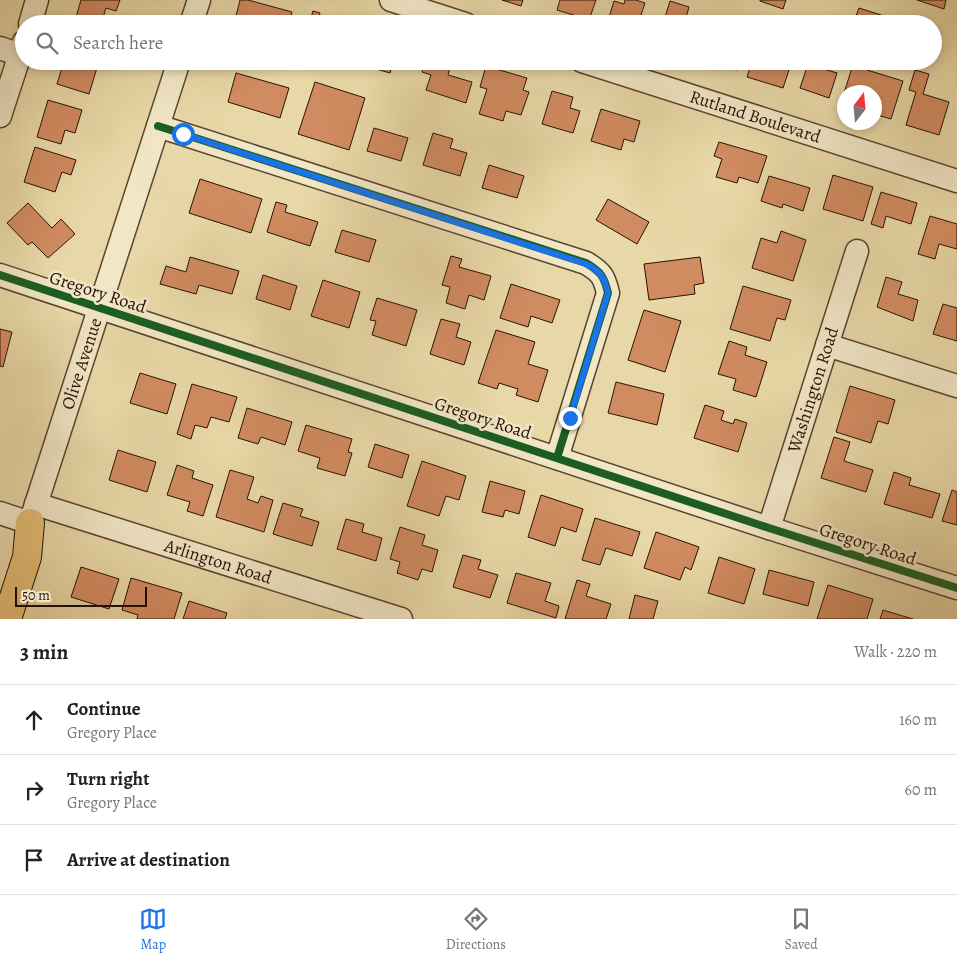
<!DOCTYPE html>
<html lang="en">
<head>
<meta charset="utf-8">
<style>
	:root { --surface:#fff; --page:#f6f6f6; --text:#222; --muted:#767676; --line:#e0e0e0; --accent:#1a73e8 }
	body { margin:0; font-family:Alegreya,serif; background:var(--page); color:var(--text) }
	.compass { position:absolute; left:837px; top:85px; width:45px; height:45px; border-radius:50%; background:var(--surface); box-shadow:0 2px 8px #0003; rotate:16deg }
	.scale { position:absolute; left:15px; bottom:12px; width:132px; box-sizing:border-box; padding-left:5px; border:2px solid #271205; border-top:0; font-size:14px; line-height:18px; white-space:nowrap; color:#271205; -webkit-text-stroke:4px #f1e6c6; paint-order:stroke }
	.stop { position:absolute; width:15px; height:15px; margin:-11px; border:4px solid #1a73e8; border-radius:50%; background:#fff }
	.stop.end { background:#1a73e8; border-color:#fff; box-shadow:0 1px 5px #0008 }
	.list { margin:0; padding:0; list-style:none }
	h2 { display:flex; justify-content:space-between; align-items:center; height:65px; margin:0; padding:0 20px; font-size:21px }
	h2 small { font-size:16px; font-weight:400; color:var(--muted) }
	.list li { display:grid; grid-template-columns:32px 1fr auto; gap:15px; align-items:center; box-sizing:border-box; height:70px; padding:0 20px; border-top:1px solid var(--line) }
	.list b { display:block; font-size:19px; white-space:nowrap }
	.list p { margin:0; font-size:16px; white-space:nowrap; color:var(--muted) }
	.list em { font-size:16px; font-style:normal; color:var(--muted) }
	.icon { flex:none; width:28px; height:28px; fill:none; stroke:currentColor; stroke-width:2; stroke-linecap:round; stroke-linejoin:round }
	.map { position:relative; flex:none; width:957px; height:619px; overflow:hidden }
	.search { position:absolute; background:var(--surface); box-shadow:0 2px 8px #0003; left:15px; right:15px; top:15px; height:55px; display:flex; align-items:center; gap:12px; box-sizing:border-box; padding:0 18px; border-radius:28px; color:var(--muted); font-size:19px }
	.sheet { height:275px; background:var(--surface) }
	nav { display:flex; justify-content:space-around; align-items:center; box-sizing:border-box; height:70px; border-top:1px solid var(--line); background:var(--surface); font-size:14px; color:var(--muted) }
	nav a { display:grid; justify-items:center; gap:2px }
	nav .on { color:var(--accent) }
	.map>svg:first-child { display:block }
	.building { fill:#d18b60; stroke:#271205 }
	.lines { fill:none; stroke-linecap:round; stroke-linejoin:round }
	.minor-casing { stroke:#58442e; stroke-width:25 }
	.major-casing { stroke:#271205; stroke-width:30 }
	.minor { stroke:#f1e6c6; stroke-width:22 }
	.major { stroke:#e4bc74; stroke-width:28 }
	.cycleway-casing { stroke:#f1e6c6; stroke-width:11 }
	.cycleway { stroke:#1b5e20; stroke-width:8 }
	.route { stroke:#1a73e8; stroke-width:6 }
	.labels { text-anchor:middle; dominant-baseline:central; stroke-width:5; stroke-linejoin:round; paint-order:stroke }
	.street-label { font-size:18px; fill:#271205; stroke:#f1e6c6 }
</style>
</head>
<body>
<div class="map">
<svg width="957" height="619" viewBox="0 0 957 619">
	<rect width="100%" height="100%" fill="#e9d8a7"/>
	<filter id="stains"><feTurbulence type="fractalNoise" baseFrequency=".004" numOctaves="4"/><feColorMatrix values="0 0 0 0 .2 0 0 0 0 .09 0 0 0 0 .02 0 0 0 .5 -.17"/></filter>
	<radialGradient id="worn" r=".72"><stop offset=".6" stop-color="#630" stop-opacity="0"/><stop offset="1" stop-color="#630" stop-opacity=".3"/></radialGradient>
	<path class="building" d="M81 0H120L116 11 106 8 101 24H74Z
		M240 0H248L292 12 289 24H234Z
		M502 0H523L521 6Z
		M560 0H596L589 20 557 10Z
		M625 0H636L645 3 641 15 655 20 654 24H607L614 1 624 4Z
		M760 0H786L783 9 760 1Z
		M917 0H946L944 9Z
		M670 1 689 7 684 24H663Z
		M859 8 884 16 881 24H853Z
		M313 11 320 13 319 17 340 24H309Z
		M64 61H99L89 94 57 84Z
		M371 61H394L390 73 369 67Z
		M426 61H452L448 75 472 82 466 103 426 90 431 75 422 72Z
		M708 61H739L737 70Z
		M752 61H792L783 88 747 77Z
		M854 61H870L867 70 903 81 891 119 874 114 876 108H874V92H844V104L841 103Z
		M808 64 837 73 829 98 800 88Z
		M486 66 527 78 523 90 529 92 521 115 506 111 503 121 479 114 487 89 480 87Z
		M915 70 929 74 923 94 949 102 939 135 906 125 916 92 909 90Z
		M236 73 289 88 280 118 228 102Z
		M315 82 365 98 349 150 298 134Z
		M552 91 573 97 570 108 580 111 573 133 542 124Z
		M48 100 82 110 75 133 65 130 61 144 37 137Z
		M601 109 640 121 634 142 624 139 621 150 591 141Z
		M374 128 408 138 401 161 367 151Z
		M433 133 453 139 450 148 467 153 460 176 423 165Z
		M719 142 767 156 758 183 739 177 737 183 716 177 722 159 714 156Z
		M35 147 76 160 71 175 62 172 55 192 24 182Z
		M489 165 524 176 517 198 482 188Z
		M833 175 873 187 863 221 823 209Z
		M769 176 810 188 803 211 783 204 782 208 761 201Z
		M200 179 262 199 251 233 189 213Z
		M881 192 917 203 911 224 886 216 883 228 871 224Z
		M608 199 649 222 637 244 596 220Z
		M276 202 287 205 285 212 318 222 310 246 267 232Z
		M28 203 52 228 61 219 75 234 48 258 32 242 28 245 7 223Z
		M930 216 957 224V249L939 244 935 259 918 254Z
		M342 230 376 240 369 262 335 252Z
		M781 231 806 240 793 281 752 268 761 238 777 243Z
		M451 256 462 259 459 267 491 276 484 300 469 295 465 309 446 303 450 287 442 285Z
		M190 257 239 271 232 294 199 285 196 294 160 284 166 266 186 272Z
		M700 257 704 283 694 285 695 294 649 300 644 264Z
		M263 275 297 286 290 310 256 299Z
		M886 277 902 282 898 294 918 300 913 321 877 307Z
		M323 280 360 292 349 328 311 316Z
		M511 284 560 300 552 323 531 316 528 327 500 318Z
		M743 286 791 300 785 320 777 318 770 341 730 329Z
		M377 298 417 310 406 346 372 335 376 321 370 320Z
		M943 304 957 308V341L933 334Z
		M644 310 681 321 665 372 628 360Z
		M441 319 460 324 456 337 471 342 464 365 430 354Z
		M0 329 12 332 3 367 0 366Z
		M496 330 535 342 528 364 548 370 538 402 516 395 518 389 499 383 497 389 478 383Z
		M729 341 747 347 745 355 767 362 756 397 733 390 736 379 718 374Z
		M140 373 176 384 167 414 130 403Z
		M616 382 664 394 657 425 608 413Z
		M192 384 237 397 229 422 211 417 207 428 195 425 191 439 177 434Z
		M850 386 895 400 888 424 878 421 871 443 836 432Z
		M705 405 724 411 721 420 733 424 735 419 747 423 738 452 694 438Z
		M247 408 292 422 285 445 261 437 258 444 238 438Z
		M306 425 352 439 348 452 352 453 345 476 317 468 320 458 298 451Z
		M834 437 850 442 844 461 873 470 866 492 821 478Z
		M375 444 409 455 402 478 368 467Z
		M118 450 156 462 147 492 109 480Z
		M422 461 466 476 459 500 446 496 439 516 407 506Z
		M177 465 194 471 192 478 213 485 203 516 187 511 190 502 167 495Z
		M230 470 254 477 247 499 258 503 261 496 273 500 264 532 216 517Z
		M894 472 911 478 909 485 940 494 932 518 884 504Z
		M490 481 525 491 519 514 505 510 503 517 482 512Z
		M952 490 957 492V525L942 521Z
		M541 495 583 509 576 532 561 527 555 546 528 537Z
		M283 503 303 509 300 516 319 522 312 546 273 534Z
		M595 518 640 532 632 556 606 548 600 565 582 560Z
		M346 519 364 524 362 532 382 538 376 561 337 549Z
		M400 527 425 535 422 545 438 550 432 572 422 569 418 580 397 573 400 562 390 559Z
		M656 532 699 547 691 570 685 567 680 580 644 568Z
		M463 555 481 560 478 569 498 575 490 598 453 587Z
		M719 557 755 569 744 604 708 593Z
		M81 567 119 579 109 609 71 597Z
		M769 570 814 582 808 606 763 594Z
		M516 573 551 583 545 601 559 606 556 618 507 603Z
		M131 578 182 593 174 619H137L138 615 122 610Z
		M577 580 590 584 586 596 611 604 606 619H565Z
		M828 585 873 599 867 619H817Z
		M635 595 658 601 653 619H629Z
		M189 601 227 613 225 619H183Z
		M883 610 913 619H880Z"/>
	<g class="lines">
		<defs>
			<g id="minor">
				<path d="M391 0 465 24"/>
				<path d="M30 24 37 0"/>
				<path d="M191 24 199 0"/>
				<path d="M0 48 20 55"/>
				<path id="s1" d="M582 61 957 181"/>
				<path d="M0 116 24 42"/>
				<path d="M158 126 586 263C601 272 604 276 608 293L557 458"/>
				<path d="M0 275 769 528 957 588"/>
				<path d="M827 345 957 386"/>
				<path id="s2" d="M36 504 401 619"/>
				<path id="s3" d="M0 513 30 523 179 61"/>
				<path id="s4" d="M769 528 857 251"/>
			</g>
			<path id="major" d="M7 619 27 557 30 523"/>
		</defs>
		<use href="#minor" class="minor-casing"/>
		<use href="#major" class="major-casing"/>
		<use href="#minor" class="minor"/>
		<use href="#major" class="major"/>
		<defs>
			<path id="cycleway" d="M158 126 586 263C601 272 604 276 608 293L557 458
				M0 275 769 528 957 588"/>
		</defs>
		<use href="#cycleway" class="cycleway-casing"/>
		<use href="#cycleway" class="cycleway"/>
	</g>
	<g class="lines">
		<path class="route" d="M183 134 586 264C601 272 604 276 608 293L570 418"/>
	</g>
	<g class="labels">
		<g class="street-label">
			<text stroke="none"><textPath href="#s1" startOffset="182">Rutland Boulevard</textPath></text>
			<text transform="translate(98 292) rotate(18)">Gregory Road</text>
			<text stroke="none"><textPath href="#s3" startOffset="199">Olive Avenue</textPath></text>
			<text stroke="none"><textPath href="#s4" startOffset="145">Washington Road</textPath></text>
			<text transform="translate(483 418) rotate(18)">Gregory Road</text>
			<text transform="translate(868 544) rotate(18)">Gregory Road</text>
			<text stroke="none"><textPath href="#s2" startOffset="191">Arlington Road</textPath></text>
		</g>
	</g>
	<rect width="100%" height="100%" filter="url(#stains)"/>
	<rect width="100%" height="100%" fill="url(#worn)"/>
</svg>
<svg class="compass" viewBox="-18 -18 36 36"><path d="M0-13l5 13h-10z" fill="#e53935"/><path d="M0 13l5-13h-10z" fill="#767676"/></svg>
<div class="scale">50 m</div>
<div class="stop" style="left:183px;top:134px"></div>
<div class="stop end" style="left:570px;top:418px"></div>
<div class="search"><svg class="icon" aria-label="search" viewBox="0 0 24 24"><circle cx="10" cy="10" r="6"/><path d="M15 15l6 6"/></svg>Search here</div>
</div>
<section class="sheet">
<h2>3 min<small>Walk · 220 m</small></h2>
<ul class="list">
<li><svg class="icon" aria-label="ahead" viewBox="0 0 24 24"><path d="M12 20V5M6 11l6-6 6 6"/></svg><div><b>Continue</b><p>Gregory Place</p></div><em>160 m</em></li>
<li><svg class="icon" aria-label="right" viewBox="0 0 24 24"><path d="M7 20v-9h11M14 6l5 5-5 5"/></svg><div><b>Turn right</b><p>Gregory Place</p></div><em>60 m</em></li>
<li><svg class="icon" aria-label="arrive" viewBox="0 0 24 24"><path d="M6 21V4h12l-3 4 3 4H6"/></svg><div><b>Arrive at destination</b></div></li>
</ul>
</section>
<nav>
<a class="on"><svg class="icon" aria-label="map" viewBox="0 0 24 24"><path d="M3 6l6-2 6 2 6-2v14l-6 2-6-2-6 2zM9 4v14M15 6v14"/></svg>Map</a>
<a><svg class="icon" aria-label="directions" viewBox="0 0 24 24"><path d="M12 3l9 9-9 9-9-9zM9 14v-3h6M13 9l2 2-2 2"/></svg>Directions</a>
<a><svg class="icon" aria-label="saved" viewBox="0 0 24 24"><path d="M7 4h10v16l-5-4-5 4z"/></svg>Saved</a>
</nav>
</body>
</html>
